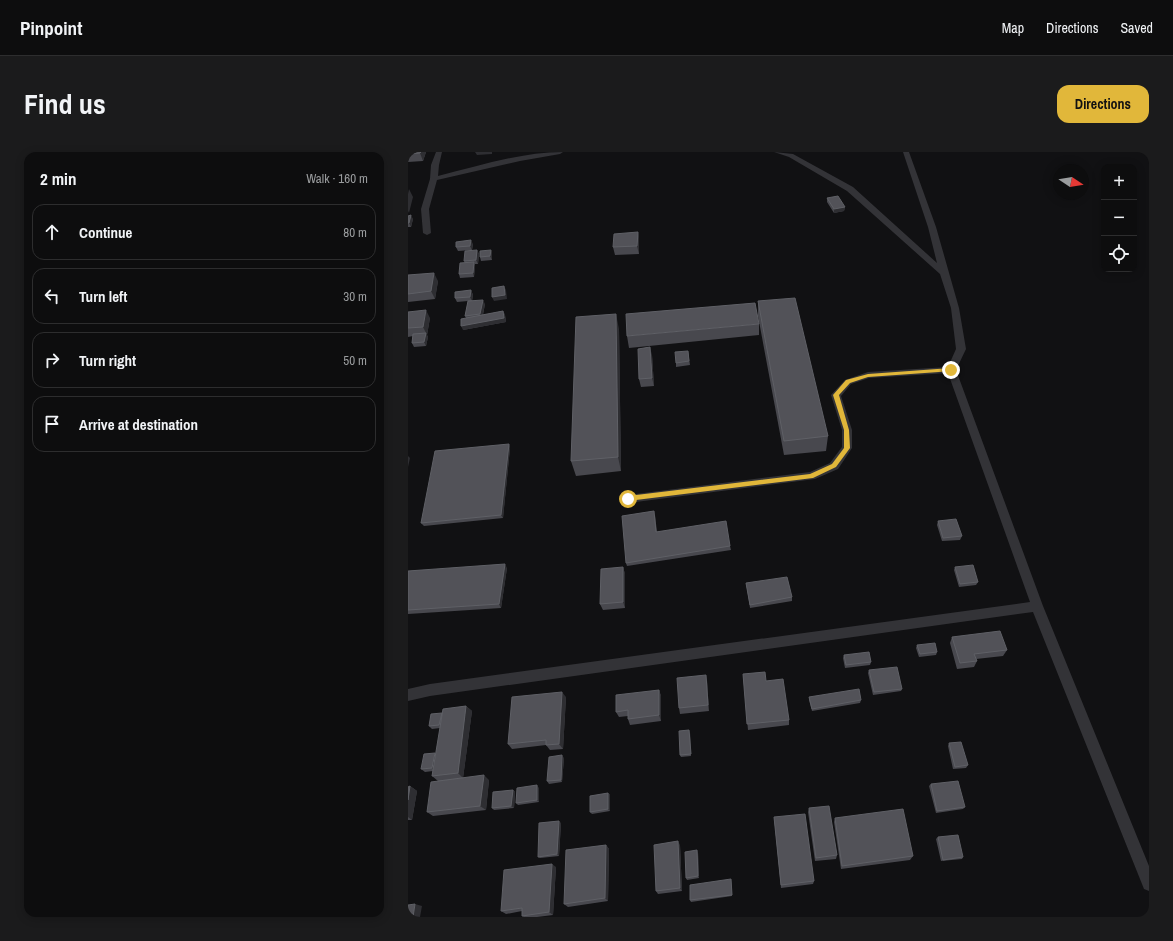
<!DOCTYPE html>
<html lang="en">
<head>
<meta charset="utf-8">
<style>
	:root { --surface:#0d0d0e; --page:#1b1b1c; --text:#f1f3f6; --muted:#9a9c9e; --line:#2d2d2e; --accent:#e1b73a }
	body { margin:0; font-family:"Archivo Narrow",sans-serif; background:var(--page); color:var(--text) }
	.controls { position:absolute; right:12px; top:12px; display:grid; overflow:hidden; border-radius:8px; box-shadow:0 2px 10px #0003 }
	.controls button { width:36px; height:36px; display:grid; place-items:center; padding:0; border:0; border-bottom:1px solid var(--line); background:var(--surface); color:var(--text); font:20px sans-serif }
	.compass { position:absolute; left:645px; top:12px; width:36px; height:36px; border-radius:50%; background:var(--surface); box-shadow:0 2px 10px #0003; rotate:102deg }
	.stop { position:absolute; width:12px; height:12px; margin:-9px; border:3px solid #e1b73a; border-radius:50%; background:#fff }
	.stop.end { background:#e1b73a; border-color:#fff; box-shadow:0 1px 4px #0008 }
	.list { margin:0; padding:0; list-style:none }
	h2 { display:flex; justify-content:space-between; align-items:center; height:52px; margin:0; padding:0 16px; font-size:17px }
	h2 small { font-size:13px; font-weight:400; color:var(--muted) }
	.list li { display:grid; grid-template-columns:26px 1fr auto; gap:12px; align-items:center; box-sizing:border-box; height:56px; margin:0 8px 8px; padding:0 8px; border:1px solid var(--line); border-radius:12px }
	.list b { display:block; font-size:15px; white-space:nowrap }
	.list em { font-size:13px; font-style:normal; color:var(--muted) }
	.icon { flex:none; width:22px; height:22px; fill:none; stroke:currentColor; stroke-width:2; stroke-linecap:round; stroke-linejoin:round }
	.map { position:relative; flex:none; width:741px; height:765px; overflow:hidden; border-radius:12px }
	header { display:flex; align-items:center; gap:24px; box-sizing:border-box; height:56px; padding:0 20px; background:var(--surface); border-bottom:1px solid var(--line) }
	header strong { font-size:19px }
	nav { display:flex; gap:22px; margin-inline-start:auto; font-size:14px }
	.intro { display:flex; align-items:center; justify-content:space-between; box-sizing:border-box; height:96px; padding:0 24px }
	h1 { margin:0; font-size:28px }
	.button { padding:10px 18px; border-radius:12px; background:var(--accent); color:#111; font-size:14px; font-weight:700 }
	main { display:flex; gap:24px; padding:0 24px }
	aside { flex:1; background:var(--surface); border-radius:12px; box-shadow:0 2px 10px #0003 }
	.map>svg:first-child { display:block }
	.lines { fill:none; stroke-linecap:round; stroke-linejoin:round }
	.service { fill:#333337; fill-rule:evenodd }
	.wall { fill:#48484e }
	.shaded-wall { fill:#2e2e32 }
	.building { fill:#525258; stroke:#5f6066 }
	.route { fill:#e1b73a }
</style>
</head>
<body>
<header>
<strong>Pinpoint</strong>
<nav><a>Map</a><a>Directions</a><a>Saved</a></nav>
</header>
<div class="intro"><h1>Find us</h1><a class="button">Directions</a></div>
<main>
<aside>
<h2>2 min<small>Walk · 160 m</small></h2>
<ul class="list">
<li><svg class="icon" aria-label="ahead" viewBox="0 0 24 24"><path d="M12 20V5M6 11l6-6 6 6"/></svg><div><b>Continue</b></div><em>80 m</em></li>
<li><svg class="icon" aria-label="left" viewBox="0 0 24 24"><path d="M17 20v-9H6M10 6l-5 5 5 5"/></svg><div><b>Turn left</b></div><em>30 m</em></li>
<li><svg class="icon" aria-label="right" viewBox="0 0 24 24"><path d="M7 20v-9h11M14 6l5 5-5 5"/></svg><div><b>Turn right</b></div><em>50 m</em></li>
<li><svg class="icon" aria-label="arrive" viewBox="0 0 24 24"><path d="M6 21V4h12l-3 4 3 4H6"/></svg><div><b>Arrive at destination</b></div></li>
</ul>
</aside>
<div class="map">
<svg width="741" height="765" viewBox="0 0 741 765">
	<rect width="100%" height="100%" fill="#111113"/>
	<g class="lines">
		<path class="service" d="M28 0H34L31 13 30 24C71 14 113 0 155 0L152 2 112 9 29 28 21 57 23 81 19 83 15 81 13 57 22 27 23 13Z
			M366 0 385 2 445 35 529 111 520 75 495 0H501L528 75 551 156 558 197 548 218 635 454 741 714V739L736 737 734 732 625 460 22 544 0 549V537L22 532 622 450 540 221 461 226 443 232 433 244 444 278V296L430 317 407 327 220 351 216 350 215 347 216 344 220 343 402 320 422 311 434 295V278L423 243 437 228 460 220 540 215 548 197 543 156 532 122 439 39 381 5Z"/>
	</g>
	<path class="wall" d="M0 0H18L15 9 0 10Z
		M419 46 437 55 436 59 426 61 419 50Z
		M0 64 5 67 3 75H0Z
		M230 80 231 88V102L207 103 205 95Z
		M65 92 64 98 50 99 48 95Z
		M69 98 71 102 70 112H67V114L66 125 52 126 51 122 57 111 56 109Z
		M83 98 84 102V108L73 109 72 105Z
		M0 123 30 129 27 147 0 150Z
		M63 138 65 143 64 149 77 152 75 163 95 159 97 163 98 170 55 178 58 166 57 164 60 149 49 150 47 146Z
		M350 149 420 284 418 299 376 303 350 164Z
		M0 160 22 166 19 183 20 185 18 194 6 195 4 191 5 184 0 185Z
		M351 172V183L221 196 219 184Z
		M211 177 213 319 168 324 163 309Z
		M280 199 282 213 268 215V211Z
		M244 203 246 234 233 235 231 227Z
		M101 292 102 296 95 366 16 374 13 371Z
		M247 363 249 380 322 394 323 398 219 414 218 411Z
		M530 369 554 384 552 388 534 389 529 373Z
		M215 415 217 422V456L195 458 192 452Z
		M547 415 570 430 568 433 551 435 546 418Z
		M99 416 93 456 0 462V419Z
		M338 431 384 445V449L342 456Z
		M544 485 599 498 595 504 568 507 569 509 566 515 549 517 542 491Z
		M509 493 529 500 528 503 511 505 508 496Z
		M436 503 463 510 462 513 437 516 435 506Z
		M461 518 494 537 493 539 465 543 460 521Z
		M335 522 358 529 381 568V573L340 578Z
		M299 528 301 559 272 562 271 556Z
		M251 538 253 544V569L222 573 220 567V564L211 565 208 560Z
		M158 545 155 597 142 598 138 593 104 597 100 592Z
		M401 545 453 548 452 551 404 559 401 548Z
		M58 554 64 559 55 626 81 628 78 658 25 664 19 660 30 629 24 624 25 619 17 620 13 617 28 602 32 576 24 577 21 574 34 561Z
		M282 580 283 604 273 605 272 603Z
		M541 591 560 613 558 616 545 617 540 594Z
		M156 606 154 630 141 632 139 629Z
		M523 632 557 655 555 657 528 661 521 634Z
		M2 634 9 639 4 668H0V635Z
		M131 636V650L110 653 108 651Z
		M105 638 107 640 106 656 86 658 84 656Z
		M200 641 202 643V659L184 662 182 660Z
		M401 656 429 703 428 707 407 709 400 660Z
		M366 665 406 729 405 732 373 736Z
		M427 666 505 704 502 708 433 717 426 670Z
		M153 671 151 704 132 706 130 705Z
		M530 685 555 705 554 707 533 709 528 687Z
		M198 693 201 697 200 749 160 755 156 752Z
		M272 693 274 739 250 742 248 739Z
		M290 700 291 726 279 728 278 726Z
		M148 715 145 763 129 765H116L114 764V759L98 762 93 759Z
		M323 727 324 744 283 750 282 748Z"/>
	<path class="shaded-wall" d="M13 0H18L15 9 12 1Z
		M67 0H84V2L69 3Z
		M1 37 5 45 1 61 0 59V42Z
		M437 55 436 59 426 61V57Z
		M3 63 5 67 3 75 1 71Z
		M230 80 231 88V102L229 94Z
		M63 88 65 92 64 98 62 94Z
		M69 98 71 102 70 112 68 108Z
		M83 98 84 102V108L82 104Z
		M66 110 67 114 66 125 65 121Z
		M26 121 30 129 27 147 23 139Z
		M96 134 98 138 99 147 86 149 84 145Z
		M63 138 65 143 64 149 62 145Z
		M75 148 77 152 74 166 72 162Z
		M18 158 22 166 19 183 15 175Z
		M95 159 97 163 98 170 55 178 53 174Z
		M208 162 211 177 213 319 210 305Z
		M18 181 20 185 18 194 16 190Z
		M242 195 244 203 246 234 244 226Z
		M101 292 102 296 95 366 93 363Z
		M0 304 2 306 0 315Z
		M97 412 99 416 93 456 91 452Z
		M215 415 217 422V456L215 450Z
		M298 523 299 528 301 559 300 553Z
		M251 538 253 544V569L251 563Z
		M154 540 158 545 155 597 151 592Z
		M58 554 64 559 55 626 50 621Z
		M281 578 282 580 283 604V602Z
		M27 601 30 603 27 618 24 616Z
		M154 603 156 606 154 630 153 628Z
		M76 623 81 628 78 658 72 654Z
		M129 633 131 636V650L129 648Z
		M2 634 9 639 4 668 0 665V648Z
		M105 638 107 640 106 656 103 654Z
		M200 641 202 643V659L200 657Z
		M151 669 153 671 151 704 149 702Z
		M270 689 272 693 274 739 272 736Z
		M198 693 201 697 200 749 197 746Z
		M289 698 290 700 291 726 290 724Z
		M144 712 148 715 145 763 141 760Z
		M7 752 14 754 12 765H5Z"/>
	<path class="building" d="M0 0H13L12 1 0 2Z
		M430 44 437 55 426 57 419 46Z
		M3 63 1 71H0V64Z
		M230 80 229 94 205 95 206 82Z
		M63 88 62 94 48 95V90Z
		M69 98 68 108 56 109 57 99Z
		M83 98 82 104 72 105V99Z
		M66 110 65 121 51 122 52 111Z
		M26 121 23 139 0 142V123Z
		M96 134 97 143 84 145V136Z
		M63 138 62 145 47 146V140Z
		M387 146 420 284 376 289 350 149Z
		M75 148 72 162 57 164 60 149Z
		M347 151 351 172 219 184 218 162Z
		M18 158 15 175 0 176V160Z
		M95 159 96 166 53 174V167Z
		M208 162 210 305 163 309 168 165Z
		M18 181 16 190 4 191 5 182Z
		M242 195 244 226 231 227 230 197Z
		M280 199 281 209 268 211 267 200Z
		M101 292 93 363 13 371 27 299Z
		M246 359 248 380 318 369 322 394 218 411 214 364Z
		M548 367 554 384 535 386 530 369Z
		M97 412 91 452 0 458V419Z
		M565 413 570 430 552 432 547 415Z
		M215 415V450L192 452 193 417Z
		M379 425 384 445 342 453 338 431Z
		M592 479 599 498 566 502 569 509 552 511 544 485Z
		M527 491 529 500 512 502 509 493Z
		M461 500 463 510 438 513 436 503Z
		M489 515 494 537 466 540 461 518Z
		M357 520 358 529 375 527 381 568 339 572 335 522Z
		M298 523 300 553 271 556 269 526Z
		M451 537 453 548 404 557 401 545Z
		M251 538V563L220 567V558L208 560V543Z
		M154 540 151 592 138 593V588L100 592 104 545Z
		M58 554 50 621 24 624 35 557Z
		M34 561 31 573 21 574 23 562Z
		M281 578 283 602 272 603 271 579Z
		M553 590 560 613 547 615 541 591Z
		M27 601 24 616 13 617 16 602Z
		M154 603 153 628 139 629 141 605Z
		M76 623 72 654 19 660 23 630Z
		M550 629 557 655 529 659 523 632Z
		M129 633V648L108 651 109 636Z
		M2 634 0 648V635Z
		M105 638 103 654 84 656 85 640Z
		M200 641V657L182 660V644Z
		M421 654 429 703 408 706 401 656Z
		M495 657 505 704 434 714 427 666Z
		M397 662 406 729 373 733 366 665Z
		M151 669 149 702 130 705 131 671Z
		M550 683 555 705 535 708 530 685Z
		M270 689 272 736 248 739 246 693Z
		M198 693 197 746 156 752 158 698Z
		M289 698 290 724 278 726 277 700Z
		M144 712 141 760 114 764V756L93 759 96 718Z
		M323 727 324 743 282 748V733Z
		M7 752 5 765H0V753Z"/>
	<path class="route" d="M543 216 546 218 545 219 460 225 442 231 431 243 441 278 442 296 428 315 405 326 220 349 217 347 220 344 402 322 424 312 436 296V278L425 243 438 228 460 222Z"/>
</svg>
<div class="controls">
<button>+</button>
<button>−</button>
<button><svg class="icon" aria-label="locate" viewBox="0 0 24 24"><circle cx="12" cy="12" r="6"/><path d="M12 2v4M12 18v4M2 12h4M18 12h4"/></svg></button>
</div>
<svg class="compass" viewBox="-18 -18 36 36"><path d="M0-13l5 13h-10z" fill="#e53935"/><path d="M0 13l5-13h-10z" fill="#9a9c9e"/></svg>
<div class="stop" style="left:220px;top:347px"></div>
<div class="stop end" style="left:543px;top:218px"></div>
</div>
</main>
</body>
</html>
